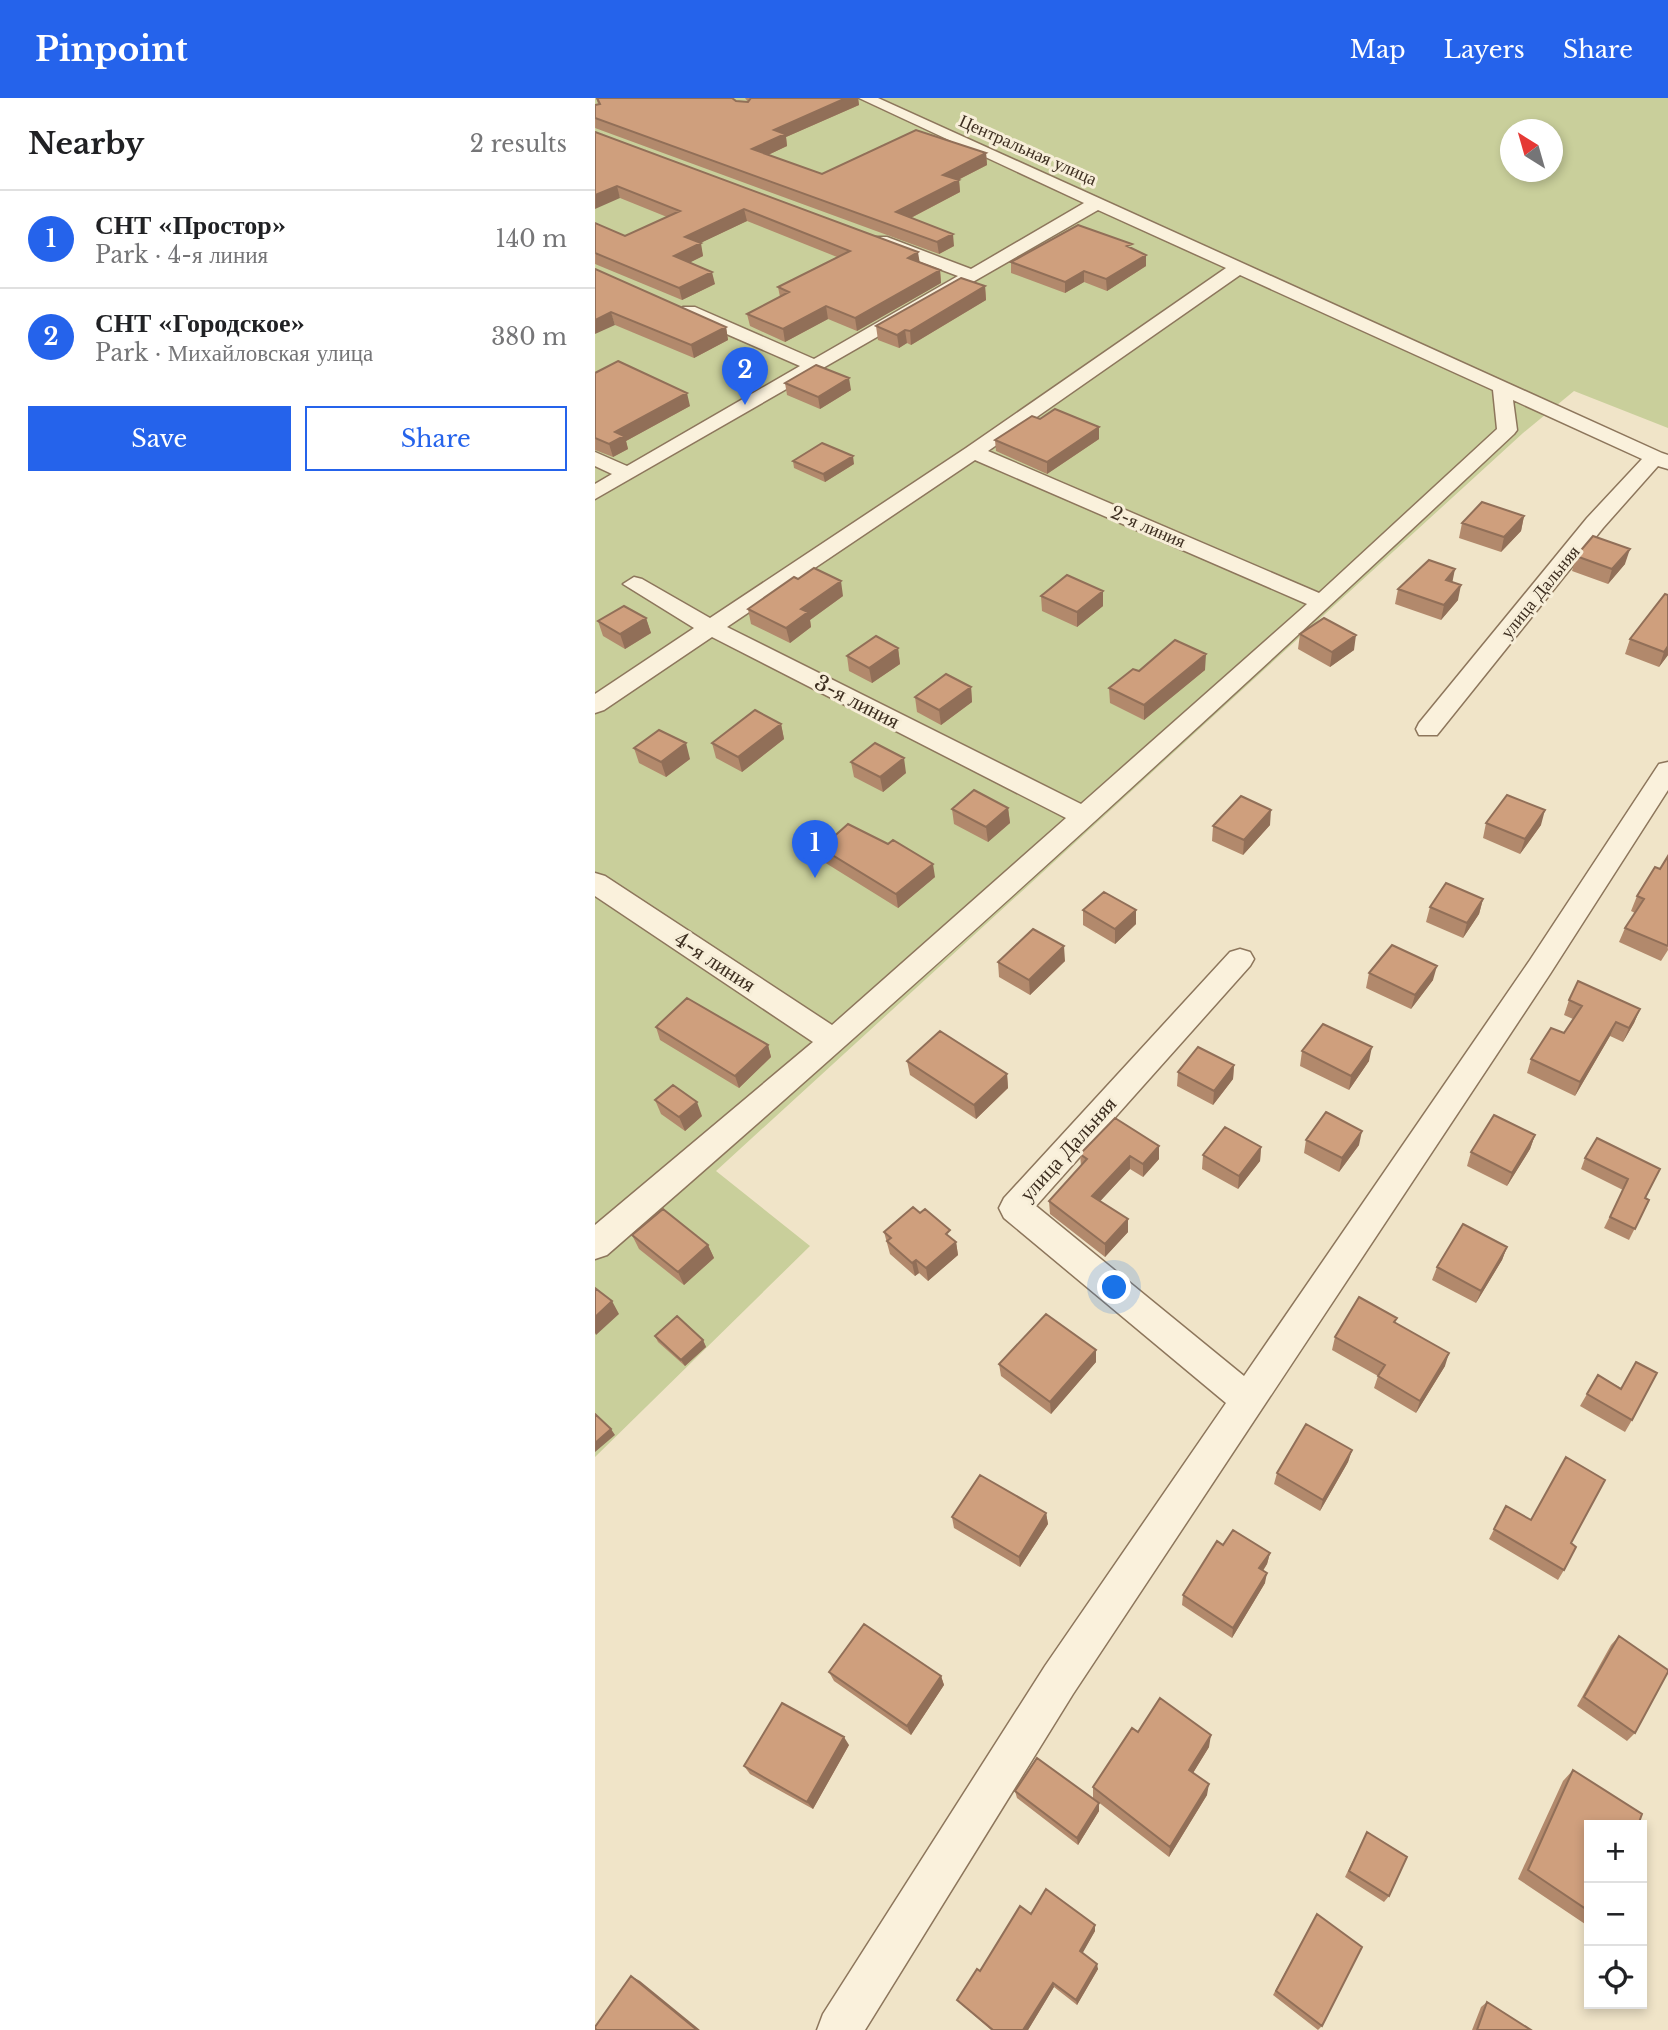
<!DOCTYPE html>
<html lang="en">
<head>
<meta charset="utf-8">
<style>
	:root { --surface:#fff; --page:#f6f6f6; --text:#202124; --muted:#757577; --line:#e0e0e0; --accent:#2563eb }
	body { margin:0; font-family:"Libre Baskerville",serif; background:var(--page); color:var(--text) }
	.controls { position:absolute; right:21px; bottom:21px; display:grid; overflow:hidden; border-radius:0px; box-shadow:0 4px 10px #0003 }
	.controls button { width:63px; height:63px; display:grid; place-items:center; padding:0; border:0; border-bottom:2px solid var(--line); background:var(--surface); color:var(--text); font:35px sans-serif }
	.compass { position:absolute; left:905px; top:21px; width:63px; height:63px; border-radius:50%; background:var(--surface); box-shadow:0 4px 10px #0003; rotate:323deg }
	.you { position:absolute; left:520px; top:1190px; width:24px; height:24px; margin:-18px; border:5px solid #fff; border-radius:50%; background:#1a73e8; box-shadow:0 0 0 10px #1a73e833 }
	.badge { display:grid; place-items:center; width:46px; height:46px; border-radius:50%; background:var(--accent); color:#fff; font-size:23px; font-weight:700 }
	.pin { position:absolute; translate:-50% -58px; filter:drop-shadow(0 2px 4px #0008) }
	.pin::after { content:''; position:absolute; top:37px; width:24px; height:21px; background:inherit; clip-path:polygon(0 0,100% 0,50% 100%) }
	.list { margin:0; padding:0; list-style:none }
	h2 { display:flex; justify-content:space-between; align-items:center; height:91px; margin:0; padding:0 28px; font-size:30px }
	h2 small { font-size:23px; font-weight:400; color:var(--muted) }
	.list li { display:grid; grid-template-columns:46px 1fr auto; gap:21px; align-items:center; box-sizing:border-box; height:98px; padding:0 28px; border-top:2px solid var(--line) }
	.list b { display:block; font-size:26px; white-space:nowrap }
	.list p { margin:0; font-size:23px; white-space:nowrap; color:var(--muted) }
	.list em { font-size:23px; font-style:normal; color:var(--muted) }
	.actions { display:flex; gap:14px; padding:21px 28px }
	.actions a { flex:1; padding:16px 0; border:2px solid var(--accent); border-radius:0px; text-align:center; font-size:24px; color:var(--accent) }
	.actions .main { background:var(--accent); color:#fff }
	.icon { flex:none; width:38px; height:38px; fill:none; stroke:currentColor; stroke-width:2; stroke-linecap:round; stroke-linejoin:round }
	.map { position:relative; flex:none; width:1073px; height:1932px; overflow:hidden }
	header { display:flex; align-items:center; gap:42px; box-sizing:border-box; height:98px; padding:0 35px; background:var(--accent); color:#fff }
	header strong { font-size:33px }
	nav { display:flex; gap:38px; margin-inline-start:auto; font-size:24px }
	main { display:flex }
	aside { flex:1; background:var(--surface) }
	.map>svg:first-child { display:block }
	.green { fill:#c9cf9b; fill-rule:evenodd }
	.lines { fill:none; stroke-linecap:round; stroke-linejoin:round }
	.minor-casing { stroke:#8d765c; stroke-width:3 }
	.minor { fill:#faf1dc; fill-rule:evenodd }
	.wall { fill:#b2896c }
	.shaded-wall { fill:#916f58 }
	.building { fill:#cf9f7d; stroke:#916f58; stroke-width:2 }
	.labels { text-anchor:middle; dominant-baseline:central; stroke-width:6; stroke-linejoin:round; paint-order:stroke }
	.far-street-label { font-size:18px; fill:#3d2e20; stroke:#f7eed8 }
	.street-label { font-size:21px; fill:#3d2e20; stroke:#f7eed8 }
</style>
</head>
<body>
<header>
<strong>Pinpoint</strong>
<nav><a>Map</a><a>Layers</a><a>Share</a></nav>
</header>
<main>
<aside>
<h2>Nearby<small>2 results</small></h2>
<ul class="list">
<li><span class="badge">1</span><div><b>СНТ «Простор»</b><p>Park · 4-я линия</p></div><em>140 m</em></li>
<li><span class="badge">2</span><div><b>СНТ «Городское»</b><p>Park · Михайловская улица</p></div><em>380 m</em></li>
</ul>
<div class="actions"><a class="main">Save</a><a>Share</a></div>
</aside>
<div class="map">
<svg width="1073" height="1932" viewBox="0 0 1073 1932">
	<rect width="100%" height="100%" fill="#f0e4c8"/>
	<path class="green" d="M0 0H1073V330L979 293 928 335 121 1073 215 1148 0 1359ZM916 32H958V74H916Z"/>
	<g class="lines">
		<defs>
			<path id="minor" d="M264 0H283L1067 355 1073 357V371L1063 368 1008 430 842 637H824L821 631 824 625 992 420 1047 361 918 302 922 332 919 336C621 615 320 890 12 1157L0 1161V1127L218 944 0 798V775L10 778 237 927 471 720 117 539 9 612 0 615V596L99 530 28 486 39 479 47 481 115 520 371 350 631 170 503 112 0 401V386L17 376 0 368V354L32 368 205 268 88 217 85 213 88 209H100L219 261 363 178 280 147 278 143 280 139H292L376 171 489 105ZM645 177 898 292 902 331 724 495 393 353ZM380 362 712 506 486 706 132 529Z
				M1073 664V692L955 876 478 1596 270 1932H222L228 1916 450 1568 631 1305 409 1120 404 1110 409 1100 635 854 645 851 655 854 659 861 655 868 441 1108 649 1278 935 862 1064 666Z"/>
		</defs>
		<use href="#minor" class="minor-casing"/>
		<use href="#minor" class="minor"/>
	</g>
	<path class="wall" d="M1 0H137L141 3 153 4 150 0H263L264 7 191 39 192 48 173 57 227 76 391 55 392 67 363 82H364L365 94 316 120 359 148 344 156 0 30V7L3 6Z
		M0 34 345 172 346 185 262 233 233 221 190 244 155 228 152 216 185 199 183 189 242 159 152 123 105 145 108 158 95 164 120 186 87 202 0 166V125L30 138 72 119 25 100Z
		M537 151 551 157V168L512 193 489 184 470 195 416 175V164Z
		M0 171 131 229 133 242 99 260 20 227Z
		M390 188 391 202 316 247 312 245 304 250 283 242 281 228Z
		M0 275 95 308 31 343 33 351 18 359 0 352Z
		M190 285 256 292 225 311 192 297Z
		M504 341 452 376 401 353 400 342Z
		M198 363 259 366 230 384 199 370Z
		M929 418 926 433 906 454 864 440 867 425Z
		M981 458 1030 466 1013 486 977 473Z
		M858 484 863 502 846 522 800 506 803 491Z
		M508 493V508L482 529 447 513 446 498Z
		M1070 496 1073 557 1064 569 1030 556 1035 541Z
		M248 498 215 522 216 529 195 545 156 526 153 511Z
		M51 520 56 535 30 551 8 538 3 523Z
		M705 536 759 552 735 569 703 551Z
		M303 550 305 566 277 585 254 573 252 558Z
		M610 572 549 622 515 605 514 590 544 573Z
		M376 589 377 604 346 627 322 614 320 599Z
		M186 626 189 641 147 674 121 660 117 645Z
		M39 650 95 661 71 679 44 665Z
		M256 664 311 675 288 694 259 679Z
		M413 710 415 725 393 744 359 726 357 711Z
		M891 725 946 727 925 756 888 740Z
		M675 727 648 757 617 743 618 728Z
		M226 750 340 779 303 810 229 764Z
		M1065 771 1073 852 1066 863 1024 844 1030 830 1040 815 1036 813 1042 798Z
		M888 801 884 816 868 840 831 824 835 809Z
		M488 812 541 826 520 846 488 827Z
		M470 863 435 897 404 879 403 864Z
		M774 875 838 882 816 911 771 890Z
		M974 902 1045 911 1039 925 1028 944 1015 938 980 998 932 975 936 961 969 935 978 921 969 917Z
		M61 929 173 947 176 959 144 990 65 942Z
		M707 953 774 963 754 992 705 968Z
		M312 963 412 976 413 990 381 1021 315 977Z
		M639 967 638 981 618 1007 582 988 583 974Z
		M60 1002 107 1018 90 1033 66 1016Z
		M940 1037 935 1051 912 1088 872 1068 876 1054Z
		M1002 1040 1050 1100 1054 1102 1034 1142 1009 1130 1028 1092 986 1071 990 1060Z
		M711 1042 764 1047 744 1074 709 1055Z
		M564 1048V1061L548 1079 535 1071 505 1103 533 1121V1134L510 1159 455 1116 454 1103 486 1068 485 1056Z
		M666 1049 665 1063 643 1091 607 1071 608 1057Z
		M289 1134 356 1140 361 1144 363 1157 333 1183 324 1175 320 1178 295 1156Z
		M37 1137 113 1147 119 1160 89 1187 44 1151Z
		M912 1149 907 1162 881 1205 837 1182 842 1169Z
		M802 1220 800 1225 850 1268 821 1315 779 1290 783 1278 737 1252 740 1239Z
		M60 1238 108 1242 111 1249 90 1268 63 1244Z
		M501 1252V1264L456 1316 406 1278 404 1266Z
		M1003 1277 1026 1290 1037 1322 1030 1334 985 1308Z
		M757 1352 753 1364 725 1413 679 1386 682 1375Z
		M911 1408 976 1445 969 1472 963 1482 894 1441Z
		M451 1415 453 1426 425 1469 359 1430 357 1419Z
		M628 1447 675 1455 672 1466 668 1473 670 1485 637 1540 587 1507 588 1497Z
		M1024 1538 1040 1635 1032 1643 982 1608 1016 1547Z
		M234 1574 346 1578 349 1587 316 1637 239 1583Z
		M543 1634 614 1649 598 1675 612 1697 574 1759 498 1700V1689Z
		M254 1647 218 1711 155 1676 149 1668Z
		M978 1672 994 1727V1827L993 1828 923 1781 968 1683Z
		M420 1693 504 1713 483 1747 422 1700Z
		M772 1734 794 1798 789 1804 750 1779Z
		M436 1816 500 1833 487 1855 503 1871 482 1907 459 1889 433 1932H396L366 1906 362 1902 385 1873Z
		M722 1816 727 1928 723 1932 678 1897Z
		M892 1904 936 1932H877L886 1909Z"/>
	<path class="shaded-wall" d="M251 0H263L264 7 191 39 192 48 160 63 157 51 179 32Z
		M391 55 392 67 349 89 348 77Z
		M364 82 365 94 302 127 301 114Z
		M22 88 25 100 0 111V97Z
		M149 111 152 123 93 151 90 139Z
		M358 136 359 148 344 156 342 144Z
		M106 145 108 158 82 171 79 158Z
		M323 154 325 166 313 160Z
		M551 157V168L512 193 511 181Z
		M345 172 346 185 262 233 260 220Z
		M489 173V184L470 195V184Z
		M117 174 120 186 87 202 84 190Z
		M390 188 391 202 316 247 315 233Z
		M231 208 233 221 190 244 188 231Z
		M16 214 20 227 0 236V222Z
		M131 229 133 242 99 260 96 247Z
		M310 232 312 245 304 250 302 237Z
		M254 280 256 292 225 311 223 299Z
		M92 295 95 308 31 343 33 351 18 359 14 346 20 334Z
		M504 329V341L452 376V364Z
		M258 358 259 366 230 384 228 376Z
		M929 418 926 433 906 454 909 439Z
		M1035 451 1030 466 1013 486 1017 471Z
		M860 471 857 486 851 482Z
		M246 483 248 498 215 522 216 529 195 545 191 530 206 511Z
		M866 487 863 502 846 522 849 507Z
		M508 493V508L482 529V514Z
		M51 520 56 535 30 551 25 536Z
		M761 537 759 552 735 569 737 554Z
		M1073 548V557L1064 569 1069 554Z
		M303 550 305 566 277 585 274 570Z
		M611 556 610 572 549 622V607Z
		M376 589 377 604 346 627 344 612Z
		M186 626 189 641 147 674 143 659Z
		M91 645 95 661 71 679 66 664Z
		M309 660 311 675 288 694 285 679Z
		M413 710 415 725 393 744 391 729Z
		M676 712 675 727 648 757 649 742Z
		M950 712 946 727 925 756 930 741Z
		M338 766 340 779 303 810 301 796Z
		M888 801 884 816 868 840 872 825Z
		M541 812V826L520 846V831Z
		M469 848 470 863 435 897 434 882Z
		M842 868 838 882 816 911 820 897Z
		M1045 911 1039 925 1028 944 1034 930Z
		M1021 924 1015 938 980 998 985 984Z
		M173 947 176 959 144 990 140 978Z
		M777 949 774 963 754 992 756 978Z
		M639 967 638 981 618 1007 619 993Z
		M412 976 413 990 381 1021 379 1007Z
		M102 1004 107 1018 90 1033 84 1019Z
		M767 1033 764 1047 744 1074 747 1060Z
		M940 1037 935 1051 912 1088 917 1075Z
		M564 1048V1061L548 1079V1066Z
		M666 1049 665 1063 643 1091 644 1078Z
		M535 1058V1071L498 1111 497 1098Z
		M533 1121V1134L510 1159V1146Z
		M361 1144 363 1157 333 1183 331 1170Z
		M113 1147 119 1160 89 1187 83 1174Z
		M912 1149 907 1162 881 1205 886 1193Z
		M321 1162 324 1175 320 1178 317 1165Z
		M17 1203 24 1216 1 1237 0 1235V1219Z
		M108 1242 111 1249 90 1268 86 1262Z
		M501 1252V1264L456 1316 455 1304Z
		M854 1255 850 1268 821 1315 825 1303Z
		M16 1331 20 1337 0 1354V1345Z
		M757 1352 753 1364 725 1413 728 1402Z
		M451 1415 453 1426 425 1469 424 1459Z
		M675 1455 672 1466 662 1481 664 1470Z
		M672 1475 670 1485 637 1540 638 1530Z
		M346 1578 349 1587 316 1637 312 1628Z
		M616 1637 614 1649 593 1683 594 1672Z
		M249 1639 254 1647 218 1711 212 1704Z
		M614 1686 612 1697 574 1759 575 1749Z
		M504 1705V1713L483 1747 482 1740Z
		M500 1827V1833L486 1858 485 1853Z
		M502 1866 503 1871 482 1907 481 1902Z
		M36 1878 45 1883 105 1932H102Z
		M458 1885 459 1889 433 1932H428Z"/>
	<path class="building" d="M2 0H137L141 3 153 4 156 0H251L179 32 190 36 157 51 227 76 321 32 391 55 348 77 364 82 301 114 358 136 342 144 0 20V7L5 6Z
		M0 34 323 154 313 160 345 172 260 220 231 208 188 231 152 216 194 194 183 189 255 153 149 111 90 139 106 145 79 158 117 174 84 190 0 155V125L30 138 85 113 22 88 0 97Z
		M483 127 537 146 532 148 551 157 511 181 489 173 470 184 416 164Z
		M0 171 131 229 96 247 16 214 0 222Z
		M366 180 390 188 315 233 310 232 302 237 281 228Z
		M23 263 92 295 20 334 29 338 14 346 0 340V275Z
		M221 267 254 280 223 299 190 285Z
		M460 311 504 329 452 364 400 342 437 318 445 321Z
		M227 345 258 358 228 376 198 363Z
		M887 404 929 418 909 439 867 425Z
		M998 438 1035 451 1017 471 981 458Z
		M834 462 860 471 851 482 866 487 849 507 803 491Z
		M219 470 246 483 206 511 213 514 191 530 153 511 199 479 203 481Z
		M472 477 508 493 482 514 446 498Z
		M1070 496 1073 497V548L1069 554 1035 541Z
		M29 508 51 520 25 536 3 523Z
		M729 520 761 537 737 554 705 536Z
		M281 538 303 550 274 570 252 558Z
		M580 542 611 556 549 607 514 590 538 571 544 573Z
		M351 576 376 589 344 612 320 599Z
		M160 612 186 626 143 659 117 645Z
		M64 632 91 645 66 664 39 650Z
		M280 645 309 660 285 679 256 664Z
		M379 692 413 710 391 729 357 711Z
		M912 697 950 712 930 741 891 725Z
		M646 698 676 712 649 742 618 728Z
		M253 726 293 746 298 742 338 766 301 796 226 750Z
		M1073 758V848L1030 830 1049 801 1042 798 1060 769 1065 771Z
		M851 785 888 801 872 825 835 809Z
		M509 794 541 812 520 831 488 812Z
		M438 831 469 848 434 882 403 864Z
		M797 847 842 868 820 897 774 875Z
		M983 883 1045 911 1034 930 1021 924 985 984 936 961 956 930 969 935 987 908 974 902Z
		M92 900 173 947 140 978 61 929Z
		M728 926 777 949 756 978 707 953Z
		M345 933 412 976 379 1007 312 963Z
		M603 949 639 967 619 993 583 974Z
		M78 987 102 1004 84 1019 60 1002Z
		M731 1014 767 1033 747 1060 711 1042Z
		M899 1017 940 1037 917 1075 876 1054Z
		M520 1020 564 1048 548 1066 535 1058 497 1098 533 1121 510 1146 454 1103 492 1061 485 1056Z
		M630 1029 666 1049 644 1078 608 1057Z
		M1002 1040 1065 1071 1050 1100 1054 1102 1040 1131 1015 1119 1033 1081 990 1060Z
		M318 1109 325 1115 330 1111 355 1132 351 1136 361 1144 331 1170 321 1162 317 1165 292 1143 296 1140 289 1134Z
		M68 1111 113 1147 83 1174 37 1137Z
		M868 1126 912 1149 886 1193 842 1169Z
		M0 1190 17 1203 0 1219Z
		M764 1199 802 1220 799 1224 854 1255 825 1303 783 1278 790 1267 740 1239Z
		M451 1216 501 1252 455 1304 404 1266Z
		M82 1218 108 1242 86 1262 60 1238Z
		M1041 1264 1062 1275 1037 1322 992 1296 1003 1277 1026 1291Z
		M0 1316 16 1331 0 1345Z
		M711 1326 757 1352 728 1402 682 1375Z
		M971 1359 1010 1382 976 1445 981 1449 969 1472 899 1431 911 1408 936 1422Z
		M385 1377 451 1415 424 1459 357 1419Z
		M638 1432 675 1455 664 1470 672 1475 638 1530 588 1497 622 1443 628 1447Z
		M269 1526 346 1578 312 1628 234 1574Z
		M1024 1538 1073 1572V1574L1040 1635 989 1599Z
		M565 1600 616 1637 594 1672 614 1686 575 1749 498 1689 537 1630 543 1634Z
		M187 1605 249 1639 212 1704 149 1668Z
		M442 1660 504 1705 482 1740 420 1693Z
		M978 1672 1047 1716 1043 1727H994V1813L933 1772Z
		M772 1734 812 1759 794 1798 754 1773Z
		M451 1791 500 1827 485 1853 502 1866 481 1902 458 1885 428 1932H398L362 1902 382 1871 385 1873 425 1808 436 1816Z
		M722 1816 767 1849 727 1928 681 1893Z
		M36 1878 102 1932H1L0 1929Z
		M892 1904 936 1932H882Z"/>
	<g class="labels">
		<g class="far-street-label">
			<text transform="translate(433 52) rotate(24)">Центральная улица</text>
			<text transform="translate(553 429) rotate(23)">2-я линия</text>
			<text transform="translate(945 494) rotate(-51)">улица Дальняя</text>
		</g>
		<g class="street-label">
			<text transform="translate(262 604) rotate(27)">3-я линия</text>
			<text transform="translate(120 864) rotate(33)">4-я линия</text>
			<text transform="translate(473 1051) rotate(-48)">улица Дальняя</text>
		</g>
	</g>
</svg>
<div class="controls">
<button>+</button>
<button>−</button>
<button><svg class="icon" aria-label="locate" viewBox="0 0 24 24"><circle cx="12" cy="12" r="6"/><path d="M12 2v4M12 18v4M2 12h4M18 12h4"/></svg></button>
</div>
<svg class="compass" viewBox="-18 -18 36 36"><path d="M0-13l5 13h-10z" fill="#e53935"/><path d="M0 13l5-13h-10z" fill="#757577"/></svg>
<div class="you"></div>
<div class="pin badge" style="left:220px;top:780px">1</div>
<div class="pin badge" style="left:150px;top:307px">2</div>
</div>
</main>
</body>
</html>
